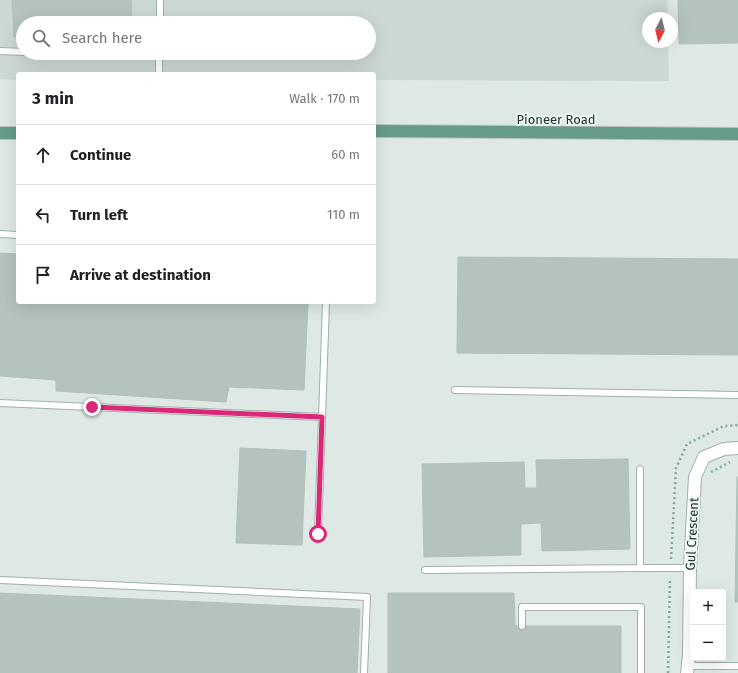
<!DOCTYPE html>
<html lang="en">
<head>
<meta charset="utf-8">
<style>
	:root { --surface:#fff; --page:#f6f6f6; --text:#202124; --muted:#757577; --line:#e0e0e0 }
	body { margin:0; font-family:"Fira Sans",sans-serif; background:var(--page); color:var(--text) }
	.controls { position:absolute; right:12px; bottom:12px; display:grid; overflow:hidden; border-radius:4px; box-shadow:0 4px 16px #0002 }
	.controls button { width:36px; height:36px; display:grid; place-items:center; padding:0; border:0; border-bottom:1px solid var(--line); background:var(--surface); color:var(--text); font:20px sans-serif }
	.compass { position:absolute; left:642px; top:12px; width:36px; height:36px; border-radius:50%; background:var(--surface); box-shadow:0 4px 16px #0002; rotate:187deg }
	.stop { position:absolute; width:12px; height:12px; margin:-9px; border:3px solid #db2777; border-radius:50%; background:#fff }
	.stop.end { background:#db2777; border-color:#fff; box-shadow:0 1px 4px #0008 }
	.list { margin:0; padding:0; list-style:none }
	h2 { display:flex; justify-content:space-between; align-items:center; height:52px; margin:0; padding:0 16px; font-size:17px }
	h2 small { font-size:13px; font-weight:400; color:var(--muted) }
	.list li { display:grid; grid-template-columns:26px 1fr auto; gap:12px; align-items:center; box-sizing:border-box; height:60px; padding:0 16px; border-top:1px solid var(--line) }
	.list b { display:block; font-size:15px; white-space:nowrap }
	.list em { font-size:13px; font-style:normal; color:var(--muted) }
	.icon { flex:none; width:22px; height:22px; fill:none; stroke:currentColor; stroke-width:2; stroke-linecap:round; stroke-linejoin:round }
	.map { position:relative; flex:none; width:738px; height:673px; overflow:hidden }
	.search { position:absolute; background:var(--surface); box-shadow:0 4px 16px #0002; left:16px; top:16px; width:360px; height:44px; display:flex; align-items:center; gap:10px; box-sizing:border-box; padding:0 14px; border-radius:22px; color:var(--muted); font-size:15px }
	.panel { position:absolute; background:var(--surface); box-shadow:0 4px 16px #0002; left:16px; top:72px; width:360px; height:232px; border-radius:4px }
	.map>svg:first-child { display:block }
	.built { fill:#ccd8d3; fill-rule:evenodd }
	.building { fill:#b4c3bd; stroke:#b1c1ba }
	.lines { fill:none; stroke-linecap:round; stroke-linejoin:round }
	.service-casing { stroke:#a2afaa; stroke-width:8 }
	.minor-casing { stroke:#a2afaa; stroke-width:14 }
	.primary-casing { stroke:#bcc3c1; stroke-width:14 }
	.path { stroke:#81aa9c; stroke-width:2.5; stroke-dasharray:2 3; stroke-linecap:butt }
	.service { stroke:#fff; stroke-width:6 }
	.minor { stroke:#fff; stroke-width:12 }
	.primary { stroke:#669b8c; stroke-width:12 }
	.route { stroke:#db2777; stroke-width:5 }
	.labels { text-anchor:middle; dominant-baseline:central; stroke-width:4; stroke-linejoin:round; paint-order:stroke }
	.street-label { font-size:13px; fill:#213730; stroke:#eef6f2 }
</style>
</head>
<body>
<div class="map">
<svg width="738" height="673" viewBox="0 0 738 673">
	<rect width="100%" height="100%" fill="#dee8e4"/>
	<path class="built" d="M0 0H667L668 18H648V42H668L669 81 374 80V74H18V80L0 79ZM23 23H369V53H23Z"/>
	<path class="building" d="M12 0H131L132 23H23V37H14Z
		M678 0H738V43L679 44Z
		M0 253 18 254V302H308L304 390 229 387 226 402 56 391V380L0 376Z
		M458 257 738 259V355L457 353Z
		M240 448 306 451 302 545 236 543Z
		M628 459 630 549 542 551 541 523 521 524V555L424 557 422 464 524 462 525 488H537L536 460Z
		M737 477H738V602H735Z
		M0 593 360 609 357 673H0Z
		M388 593H514L515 626H621V673H388Z"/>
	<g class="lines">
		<defs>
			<path id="service" d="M160 23V0
				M0 51 23 52
				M132 53H159
				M159 74V53
				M0 234 18 235
				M455 390 738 395
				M0 403 322 417
				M640 469V568
				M318 534 326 302
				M425 570 640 568H690
				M0 580 367 597 364 673
				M522 626V607H641V673
				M688 666H738"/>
			<path id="minor" d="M687 673 689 655 690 568 695 477 704 457 724 449 738 448"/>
			<path id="primary" d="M374 131 738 134
				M0 133H18"/>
		</defs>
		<use href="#service" class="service-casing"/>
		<use href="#minor" class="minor-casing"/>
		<use href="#primary" class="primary-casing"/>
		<path class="path" d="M711 472 730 462
			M671 559 676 468 687 444 724 426 738 425
			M668 673 670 578"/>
		<use href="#service" class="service"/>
		<use href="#minor" class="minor"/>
		<use href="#primary" class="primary"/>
	</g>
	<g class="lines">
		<path class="route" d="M92 407 322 417 318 534"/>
	</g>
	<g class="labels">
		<g class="street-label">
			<text x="556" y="119">Pioneer Road</text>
			<text transform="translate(692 534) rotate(-87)">Gul Crescent</text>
		</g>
	</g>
</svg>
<div class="controls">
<button>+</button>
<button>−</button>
</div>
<svg class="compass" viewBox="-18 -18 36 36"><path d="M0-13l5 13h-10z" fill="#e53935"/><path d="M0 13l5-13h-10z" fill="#757577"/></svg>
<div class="stop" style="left:318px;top:534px"></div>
<div class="stop end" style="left:92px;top:407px"></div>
<div class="search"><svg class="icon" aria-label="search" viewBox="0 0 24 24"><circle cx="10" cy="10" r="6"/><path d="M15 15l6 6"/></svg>Search here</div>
<section class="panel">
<h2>3 min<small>Walk · 170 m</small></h2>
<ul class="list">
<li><svg class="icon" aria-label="ahead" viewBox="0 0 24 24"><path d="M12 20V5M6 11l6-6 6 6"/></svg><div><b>Continue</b></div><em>60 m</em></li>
<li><svg class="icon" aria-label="left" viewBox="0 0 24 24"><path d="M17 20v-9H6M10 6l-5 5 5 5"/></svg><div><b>Turn left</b></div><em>110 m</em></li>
<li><svg class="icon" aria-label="arrive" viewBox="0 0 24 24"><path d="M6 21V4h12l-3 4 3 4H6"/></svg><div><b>Arrive at destination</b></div></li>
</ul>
</section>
</div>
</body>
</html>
